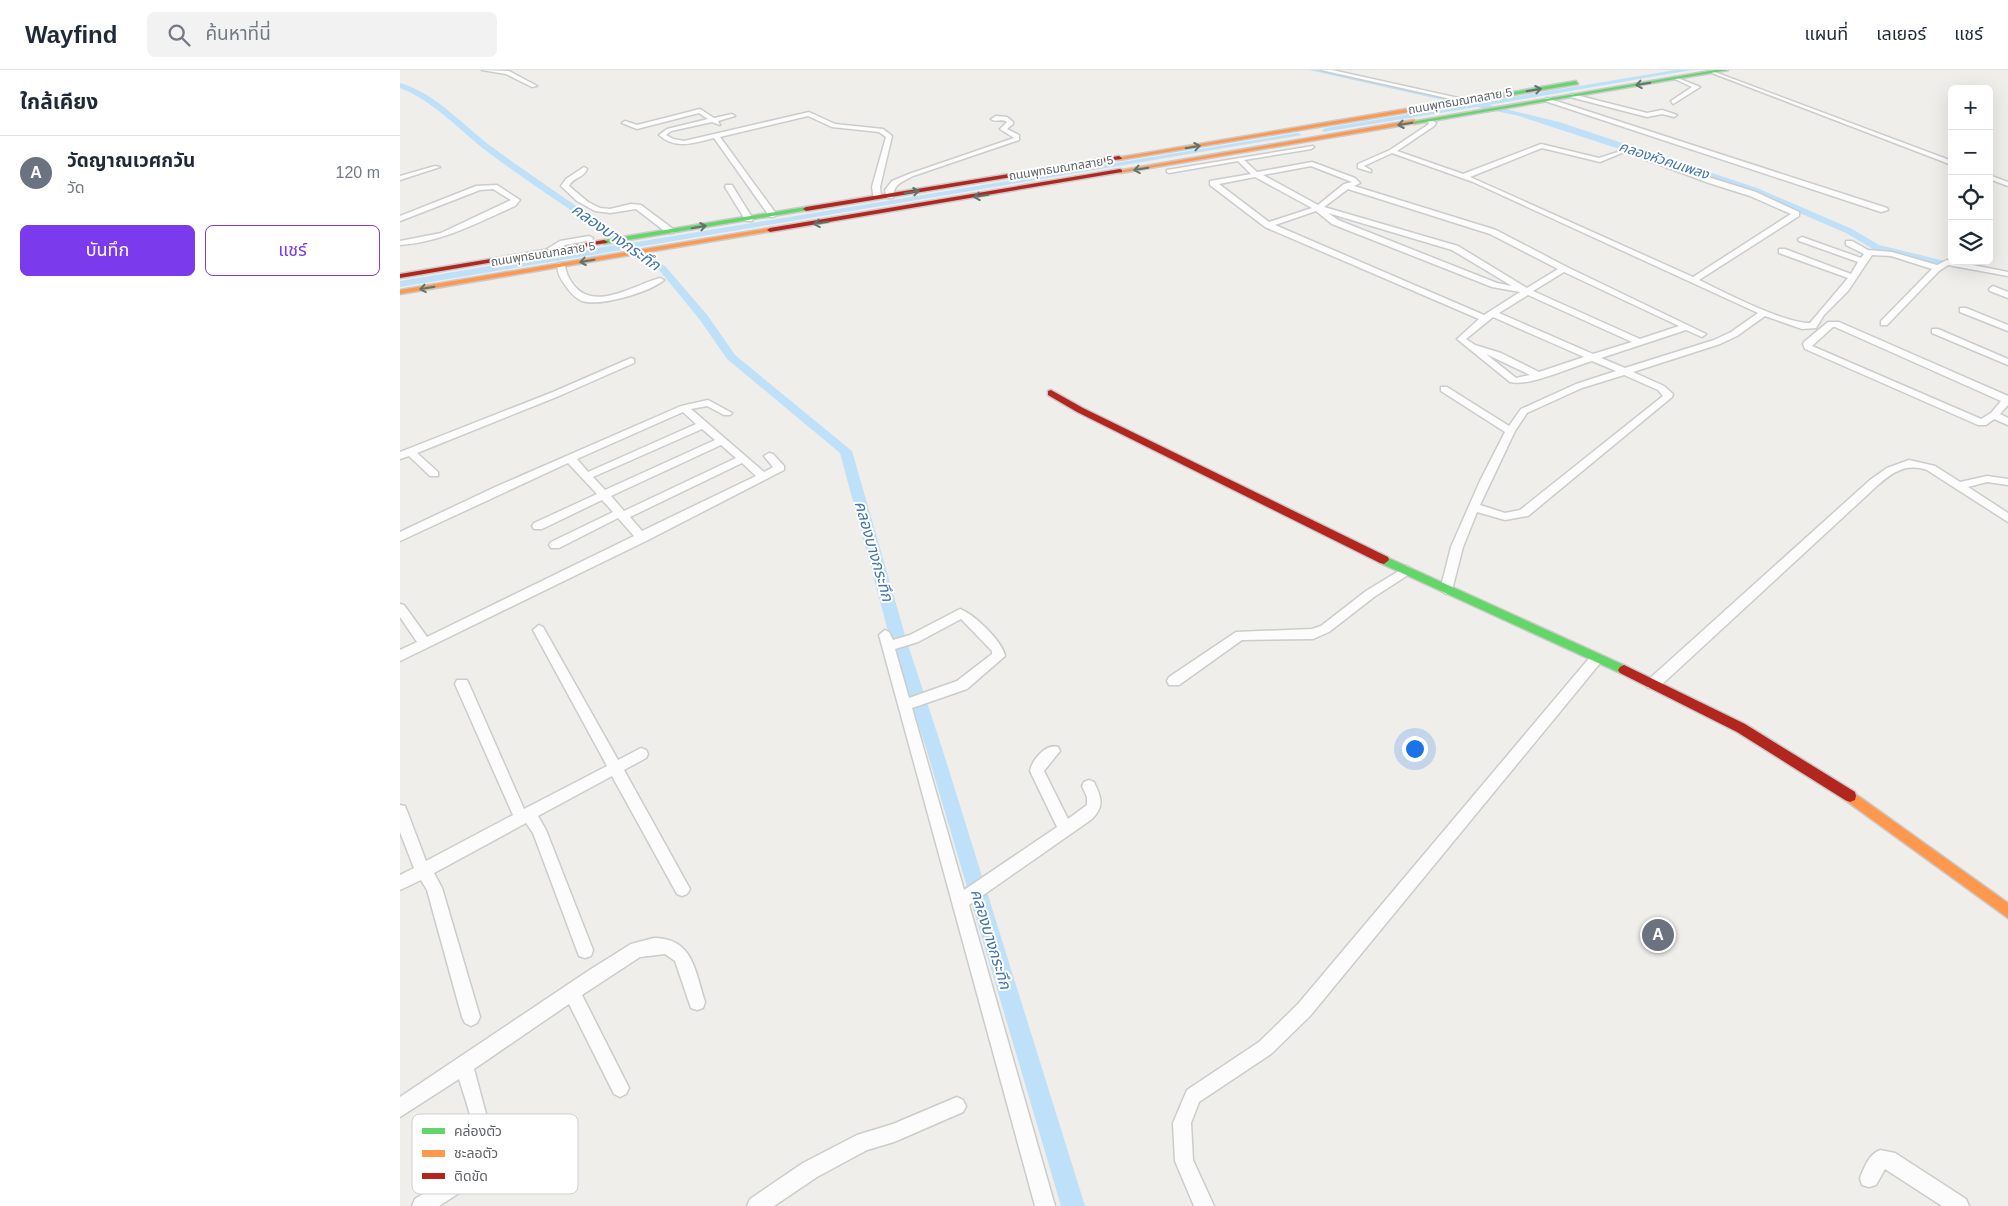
<!DOCTYPE html>
<html lang="th">
<head>
<meta charset="utf-8">
<style>
	:root { --surface:#fff; --page:#f2f2f3; --text:#1f2937; --muted:#747a83; --line:#e0e1e3; --accent:#7c3aed }
	body { margin:0; font-family:Helvetica,"Noto Sans Thai",sans-serif; background:var(--page); color:var(--text) }
	.controls { position:absolute; right:15px; top:15px; display:grid; overflow:hidden; border-radius:8px; box-shadow:0 5px 20px #0002 }
	.controls button { width:45px; height:45px; display:grid; place-items:center; padding:0; border:0; border-bottom:1px solid var(--line); background:var(--surface); color:var(--text); font:25px sans-serif }
	.you { position:absolute; left:1014px; top:678px; width:18px; height:18px; margin:-12px; border:4px solid #fff; border-radius:50%; background:#1a73e8; box-shadow:0 0 0 8px #1a73e833 }
	.badge { display:grid; place-items:center; width:32px; height:32px; border-radius:50%; background:var(--accent); color:#fff; font-size:16px; font-weight:700 }
	.pin { position:absolute; translate:-50% -50%; border:2px solid #fff; box-shadow:0 1px 5px #0006 }
	.list { margin:0; padding:0; list-style:none }
	h2 { display:flex; justify-content:space-between; align-items:center; height:65px; margin:0; padding:0 20px; font-size:21px }
	h2 small { font-size:16px; font-weight:400; color:var(--muted) }
	.list li { display:grid; grid-template-columns:32px 1fr auto; gap:15px; align-items:center; box-sizing:border-box; height:75px; padding:0 20px; border-top:1px solid var(--line) }
	.list b { display:block; font-size:19px; white-space:nowrap }
	.list p { margin:0; font-size:16px; white-space:nowrap; color:var(--muted) }
	.list em { font-size:16px; font-style:normal; color:var(--muted) }
	.actions { display:flex; gap:10px; padding:15px 20px }
	.actions a { flex:1; padding:11px 0; border:1px solid var(--accent); border-radius:8px; text-align:center; font-size:18px; color:var(--accent) }
	.actions .main { background:var(--accent); color:#fff }
	.icon { flex:none; width:28px; height:28px; fill:none; stroke:currentColor; stroke-width:2; stroke-linecap:round; stroke-linejoin:round }
	.map { position:relative; flex:none; width:1608px; height:1136px; overflow:hidden }
	header { display:flex; align-items:center; gap:30px; box-sizing:border-box; height:70px; padding:0 25px; background:var(--surface); border-bottom:1px solid var(--line) }
	header strong { font-size:24px }
	nav { display:flex; gap:28px; margin-inline-start:auto; font-size:18px }
	.search { width:350px; height:45px; background:var(--page); display:flex; align-items:center; gap:12px; box-sizing:border-box; padding:0 18px; border-radius:8px; color:var(--muted); font-size:19px }
	main { display:flex }
	aside { flex:1; background:var(--surface) }
	.map>svg:first-child { display:block }
	.lines { fill:none; stroke-linecap:round; stroke-linejoin:round }
	.canal { fill:#bfe0f9; fill-rule:evenodd }
	.street-casing { stroke:#cbcccc; stroke-width:3 }
	.fast-casing { stroke:#cacacb; stroke-width:3 }
	.slow-casing { stroke:#cacacb; stroke-width:3 }
	.jam-casing { stroke:#cacacb; stroke-width:3 }
	.street { fill:#fdfcfc; fill-rule:evenodd }
	.fast { fill:#63d668; fill-rule:evenodd }
	.slow { fill:#ff974d; fill-rule:evenodd }
	.jam { fill:#b3261e; fill-rule:evenodd }
	.oneway { stroke:#607468 }
	.labels { text-anchor:middle; dominant-baseline:central; stroke-width:4; stroke-linejoin:round; paint-order:stroke }
	.far-street-label { font-size:12px; fill:#5f6368; stroke:#fff }
	.far-water-label { font-size:14px; font-style:italic; fill:#4174aa; stroke:#fff }
	.water-label { font-size:16px; font-style:italic; fill:#4174aa; stroke:#fff }
	.key { fill:#fff; stroke:#cfd0d2; stroke-width:1 }
	.key-label { font-size:14px; fill:#5f6368 }
</style>
</head>
<body>
<header>
<strong>Wayfind</strong>
<div class="search"><svg class="icon" aria-label="search" viewBox="0 0 24 24"><circle cx="10" cy="10" r="6"/><path d="M15 15l6 6"/></svg>ค้นหาที่นี่</div>
<nav><a>แผนที่</a><a>เลเยอร์</a><a>แชร์</a></nav>
</header>
<main>
<aside>
<h2>ใกล้เคียง<small></small></h2>
<ul class="list">
<li><span class="badge" style="background:#6b7280">A</span><div><b>วัดญาณเวศกวัน</b><p>วัด</p></div><em>120 m</em></li>
</ul>
<div class="actions"><a class="main">บันทึก</a><a>แชร์</a></div>
</aside>
<div class="map">
<svg width="1608" height="1136" viewBox="0 0 1608 1136">
	<rect width="100%" height="100%" fill="#efeeea"/>
	<g class="lines">
		<path class="canal" d="M909 0H922L1077 33 1275 0H1291L1089 35 1159 52 1357 118 1452 159 1479 175 1566 196 1561 199 1473 179 1446 163 1351 122 1119 46 1077 37 923 62 922 60 926 58 1065 35Z
			M0 13C38 24 65 58 96 80 140 112 186 142 231 173L898 63 902 65 238 177 266 197 308 246 335 285 452 381 507 572 542 678 685 1136H661L526 678 491 572 440 383 327 289 300 250 260 201 228 179 0 217V211L221 174C177 144 132 115 89 83 60 61 34 31 0 18Z"/>
		<defs>
			<path id="street" d="M82 0 109 1 137 16 132 17 106 4Z
				M921 0H932L1072 31 1069 33Z
				M1312 1 1552 91V95L1312 3Z
				M1275 7 1300 17 1273 34 1271 31 1292 17 1275 9Z
				M1172 24 1247 43 1262 40 1277 45 1274 47 1262 44 1247 47 1170 27Z
				M1147 28 1487 138 1488 140 1481 142 1145 31Z
				M300 39 314 48 332 44 335 46 318 51 320 55 312 52 271 61 266 65 273 69 284 71 409 42 435 54 483 59 492 66 480 117 481 128 474 130 472 117 486 67 479 62 432 57 408 46 320 67 377 145 373 147H370L314 68C295 73 275 80 259 65L267 59 308 49 299 43 237 59 222 53 225 51 237 55Z
				M596 46 607 47 613 52V54L607 59 619 65V70L513 106C501 113 494 113 493 128H487L485 120 492 111 509 104 614 68 600 59 607 52C601 48 595 53 591 49Z
				M1030 49 1036 53 1034 56 997 81 1063 104 1141 74 1199 88 1224 80V82L1200 92 1142 78 1070 107 1293 207 1391 144 1350 126 1309 113 1244 89V87L1356 122 1399 142V146L1299 210C1326 223 1383 253 1410 253L1448 208 1379 183V179H1385L1451 204 1458 192 1399 171 1398 169 1402 167 1461 188 1464 184 1446 175V171H1452L1468 180 1492 182 1537 195 1547 190 1608 202V206L1548 195 1539 201 1487 255H1481V251L1532 199 1491 186 1472 185 1448 221 1424 245 1416 258 1402 259 1365 246 1337 266 1320 274 1233 302 1264 316 1273 324 1272 327 1128 446 1105 450 1077 442 1063 477 1052 520 1046 524 1040 520 1051 477 1080 411 1105 362 1041 321V317H1047L1109 356 1121 339 1176 314 1216 301 1192 291C1171 297 1129 317 1110 312L1057 269 1079 249 865 157 810 115V111L851 104 838 91 769 103 767 102V100L913 76 914 77 911 79 844 90 857 102 912 92 955 108 960 113 954 116 1096 160 1167 197 1306 264 1302 267 1286 260 1201 288 1225 298 1314 270 1331 262 1358 243 1073 112 992 83 964 96 971 100V102L958 98V94L990 80 1029 54 1027 51ZM911 96 952 112 944 114 918 135 863 105ZM855 107 912 138 869 152 819 114ZM948 119 1090 164 1158 199 1127 218 1058 176 924 137ZM916 141 932 154 1092 217 1120 222 1084 245 875 155ZM928 143 1052 180 1112 216 1097 213 938 150ZM1164 202 1279 256 1240 269 1133 221ZM1128 225 1232 272 1193 284 1099 243ZM1093 247 1184 287 1139 302 1101 283 1075 275 1066 269ZM1086 284 1130 305 1116 308ZM1224 305 1258 320 1263 326 1120 440 1105 443 1080 435 1115 361 1127 343 1182 318Z
				M35 96 40 97 0 110V106Z
				M184 97 187 99C184 108 173 107 169 116L188 132 200 138 210 139 231 134 241 135 273 159V163H267L236 139 210 143 195 141 177 131 161 116 166 109Z
				M1589 105 1608 112V116L1589 109Z
				M97 115 120 130 115 136C77 153 42 172 0 175V171L41 163 111 130 93 119 80 120 0 151V146L76 116Z
				M326 115H332L353 149 352 151H346L325 117Z
				M189 166 193 168 192 170 165 175 149 184 142 182 160 171Z
				M158 193H164C166 198 166 203 169 208 189 246 231 216 260 208L264 210C250 222 200 237 182 231 175 228 169 221 165 215 160 208 156 201 158 193Z
				M1593 216 1608 222V228L1590 221 1589 219Z
				M1560 238H1566L1608 255V261L1560 242Z
				M1428 252H1439L1608 326V335L1600 344 1608 348V355L1594 349 1586 355H1578L1405 279 1403 274 1404 272ZM1433 257H1435L1601 331 1591 343 1581 349 1412 276Z
				M1532 259H1538L1608 289V295L1532 263Z
				M231 288 234 289V293L159 326 17 383 38 402V406H30L9 386 0 389V382L153 322Z
				M308 330 332 343 330 345H324L307 336 291 339 364 402 373 397 364 386 369 383 373 384 384 396V400L246 471 0 591V580L17 572 0 547V534L4 535 27 567 234 466 218 448 159 478H151L149 475 151 472 213 442 202 430 142 459H134L132 456 134 453 197 424 168 393 0 471V462L93 418 281 336ZM283 342 296 354 188 402 177 389ZM302 359 315 370 205 420 193 407ZM321 375 336 388 224 441 211 426ZM342 393 356 406 242 461 230 447Z
				M1509 390 1535 396 1560 412 1587 406 1608 409V415L1587 412 1568 417 1608 443V452L1527 400C1506 393 1493 402 1478 415L1258 618H1248L1246 614 1248 610 1470 410 1487 398Z
				M1007 496 1013 500 1011 503 974 527 929 562 913 569 842 570 779 615H769L767 611 769 607 836 562 912 559 921 556 966 521Z
				M560 539C574 544 603 572 605 586L567 619 512 638 564 820 657 757 630 701C632 690 646 673 658 677L660 681 644 701 668 749 687 735V727L682 716 684 712 689 710 694 712C701 727 705 736 692 749L569 835 655 1136H635L479 565 485 560 489 562 493 570 510 565ZM561 549 592 581V584L557 611 509 628 495 579 518 572Z
				M139 555 143 557 218 690 241 678 246 680 248 684 246 688 224 700 290 819 287 824 282 826 277 824 212 706 138 746 146 760 193 880 191 886 185 888 179 886 133 763 126 753 34 803 42 818 80 947 77 953 71 956 65 953 62 947 27 820 21 810 0 820V805L14 798 0 762V735L5 736 7 741 26 791 113 745 55 614 57 610H67L69 614 124 739 207 696 133 560Z
				M1196 584 1201 586 1202 589 1201 592 910 946 871 984 799 1032 791 1053 793 1090 814 1136H794L775 1091 773 1053 787 1020 859 972 898 934 1191 586Z
				M254 868C293 868 295 901 305 932L303 938 297 940 291 938 275 891 265 884 240 887 182 925 226 1012 229 1018 226 1024 220 1027 214 1024 169 934 74 999 93 1070V1081L89 1096 70 1116 39 1136H12L15 1129C30 1119 67 1101 74 1085 80 1068 64 1026 59 1009L0 1047V1027L188 901 231 874Z
				M557 1027 563 1030 566 1036 563 1042 494 1072 467 1080 417 1107 374 1136H347L350 1129 403 1093 457 1065 493 1054Z
				M1480 1080 1495 1083 1566 1129 1569 1136H1542L1485 1099 1476 1115 1469 1117 1462 1115 1460 1108C1464 1098 1469 1084 1480 1080Z"/>
			<path id="fast" d="M1316 0H1328L1014 54 1011 52Z
				M1176 11 1178 14 1024 40 1021 38Z
				M406 137 408 138V140L204 174 200 172 204 170Z
				M984 486 1228 597 1230 600 1228 603H1220L980 493 979 490 980 487Z"/>
			<path id="slow" d="M1024 36 1026 39 719 90 716 88Z
				M1014 50 1016 53 720 103 717 101Z
				M370 158 373 160 372 161 0 224V220Z
				M1450 720 1608 833V848L1445 730 1444 726 1445 722Z"/>
			<path id="jam" d="M719 86 722 88 721 89 406 141 403 139 406 137Z
				M720 99 722 100V102L370 162 367 160 370 158Z
				M204 170 208 172 206 173 0 208V204Z
				M651 320 683 338 988 487 989 490 984 494 980 493 677 342 648 325V321Z
				M1224 595 1345 654 1455 722 1456 726 1455 730 1450 732 1445 730 1337 662 1220 603 1218 600 1220 597Z"/>
		</defs>
		<use href="#street" class="street-casing"/>
		<use href="#fast" class="fast-casing"/>
		<use href="#slow" class="slow-casing"/>
		<use href="#jam" class="jam-casing"/>
		<use href="#street" class="street"/>
		<use href="#fast" class="fast"/>
		<use href="#slow" class="slow"/>
		<use href="#jam" class="jam"/>
	</g>
	<defs><path id="oneway-shaft" d="M-6 0H5M1.5-3L5.5 0L1.5 3" fill="none" stroke-width="1.6" stroke-linecap="round" stroke-linejoin="round" transform="scale(1.25)"/></defs>
	<g class="oneway">
		<use href="#oneway-shaft" transform="translate(1243 14) rotate(170)"/>
		<use href="#oneway-shaft" transform="translate(1134 20) rotate(-9)"/>
		<use href="#oneway-shaft" transform="translate(1005 54) rotate(171)"/>
		<use href="#oneway-shaft" transform="translate(793 77) rotate(-9)"/>
		<use href="#oneway-shaft" transform="translate(741 99) rotate(170)"/>
		<use href="#oneway-shaft" transform="translate(512 122) rotate(-9)"/>
		<use href="#oneway-shaft" transform="translate(581 126) rotate(170)"/>
		<use href="#oneway-shaft" transform="translate(421 153) rotate(170)"/>
		<use href="#oneway-shaft" transform="translate(299 157) rotate(-9)"/>
		<use href="#oneway-shaft" transform="translate(187 191) rotate(171)"/>
		<use href="#oneway-shaft" transform="translate(27 218) rotate(170)"/>
	</g>
	<g class="labels">
		<g class="far-street-label">
			<text transform="translate(1060 31) rotate(-10)">ถนนพุทธมณฑลสาย 5</text>
			<text transform="translate(661 98) rotate(-9)">ถนนพุทธมณฑลสาย 5</text>
			<text transform="translate(143 184) rotate(-9)">ถนนพุทธมณฑลสาย 5</text>
		</g>
		<g class="far-water-label">
			<text transform="translate(1264 90) rotate(18)">คลองหัวคนเพลง</text>
		</g>
		<g class="water-label">
			<text transform="translate(216 167) rotate(35)">คลองบางกระทึก</text>
			<text transform="translate(474 481) rotate(74)">คลองบางกระทึก</text>
			<text transform="translate(591 869) rotate(73)">คลองบางกระทึก</text>
		</g>
	</g>
	<rect x="12" y="1044" width="166" height="80" rx="8" class="key"/>
	<rect x="22" y="1058" width="23" height="6" fill="#63d668"/>
	<rect x="22" y="1080" width="23" height="7" fill="#ff974d"/>
	<rect x="22" y="1103" width="23" height="6" fill="#b3261e"/>
	<g class="key-label">
		<text x="54" y="1066">คล่องตัว</text>
		<text x="54" y="1088">ชะลอตัว</text>
		<text x="54" y="1111">ติดขัด</text>
	</g>
</svg>
<div class="controls">
<button>+</button>
<button>−</button>
<button><svg class="icon" aria-label="locate" viewBox="0 0 24 24"><circle cx="12" cy="12" r="6"/><path d="M12 2v4M12 18v4M2 12h4M18 12h4"/></svg></button>
<button><svg class="icon" aria-label="layers" viewBox="0 0 24 24"><path d="M12 4l9 5-9 5-9-5zM3 14l9 5 9-5"/></svg></button>
</div>
<div class="you"></div>
<div class="pin badge" style="left:1258px;top:865px;background:#6b7280">A</div>
</div>
</main>
</body>
</html>
